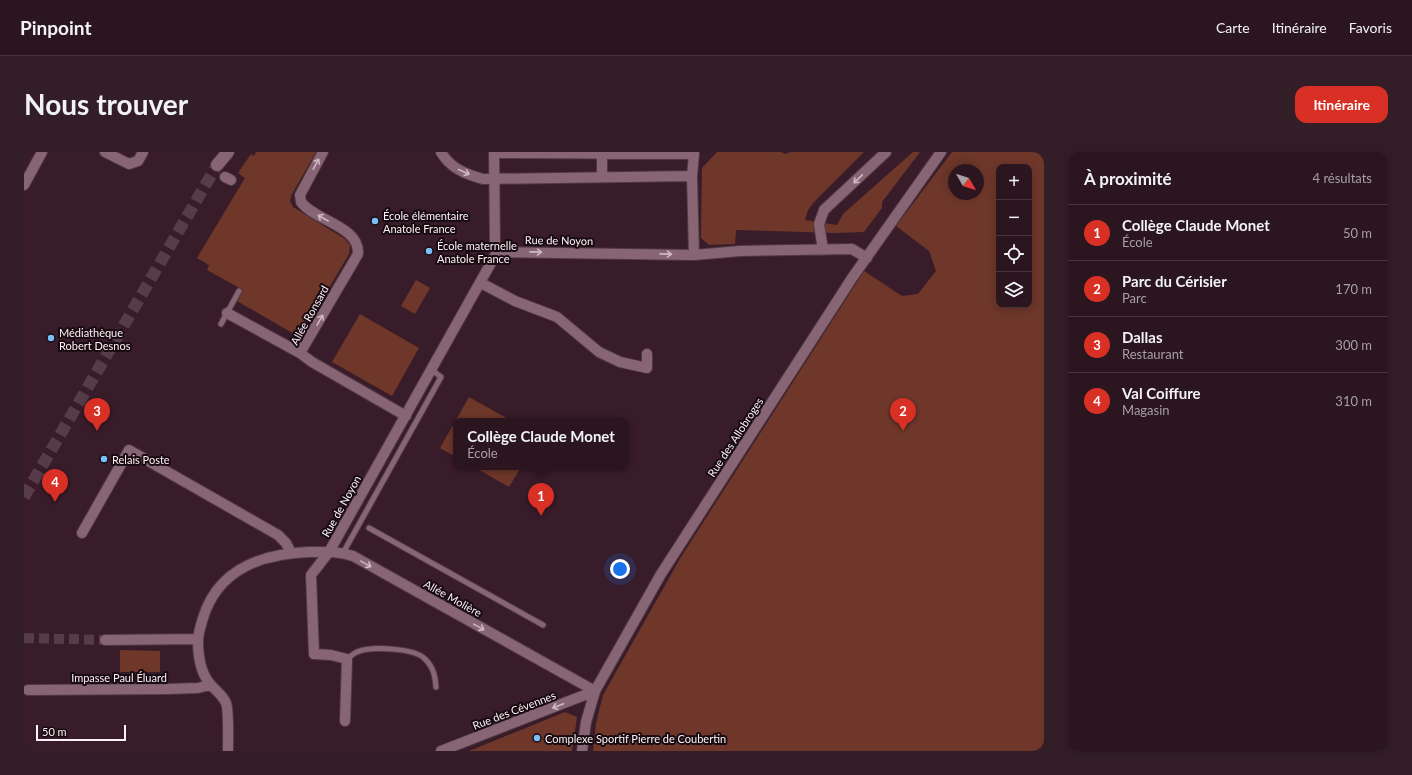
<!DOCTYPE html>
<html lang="fr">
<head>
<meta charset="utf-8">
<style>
	:root { --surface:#2b151f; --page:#331e28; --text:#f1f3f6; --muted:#a69fa4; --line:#47343d; --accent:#d93025 }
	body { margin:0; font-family:Lato,sans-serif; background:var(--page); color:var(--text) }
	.controls { position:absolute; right:12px; top:12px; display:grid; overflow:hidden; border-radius:8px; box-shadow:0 2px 10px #0003 }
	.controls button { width:36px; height:36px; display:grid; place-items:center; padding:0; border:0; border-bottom:1px solid var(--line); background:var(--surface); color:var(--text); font:20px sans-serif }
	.compass { position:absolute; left:924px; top:12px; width:36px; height:36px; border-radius:50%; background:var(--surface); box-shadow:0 2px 10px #0003; rotate:129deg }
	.scale { position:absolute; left:12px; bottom:10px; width:90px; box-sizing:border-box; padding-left:4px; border:2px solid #fdf1f6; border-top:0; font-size:11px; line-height:14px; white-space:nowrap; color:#fdf1f6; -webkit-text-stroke:3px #180b11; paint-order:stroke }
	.you { position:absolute; left:596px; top:417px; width:14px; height:14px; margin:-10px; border:3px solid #fff; border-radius:50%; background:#1a73e8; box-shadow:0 0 0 6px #1a73e833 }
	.badge { display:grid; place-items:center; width:26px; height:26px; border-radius:50%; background:var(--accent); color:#fff; font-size:13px; font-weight:700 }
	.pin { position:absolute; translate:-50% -33px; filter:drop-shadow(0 1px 2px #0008) }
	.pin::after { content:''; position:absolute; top:21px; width:14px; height:12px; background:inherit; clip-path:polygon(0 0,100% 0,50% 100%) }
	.popup { position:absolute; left:429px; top:266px; width:176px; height:52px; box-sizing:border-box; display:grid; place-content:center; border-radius:8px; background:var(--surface); filter:drop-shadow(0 1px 3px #0005); font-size:13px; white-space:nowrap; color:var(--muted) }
	.popup b { font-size:15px; color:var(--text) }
	.popup::after { content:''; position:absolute; left:50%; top:100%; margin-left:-8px; border:8px solid transparent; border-top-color:var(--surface) }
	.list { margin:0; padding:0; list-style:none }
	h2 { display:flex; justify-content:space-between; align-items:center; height:52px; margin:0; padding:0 16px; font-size:17px }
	h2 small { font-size:13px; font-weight:400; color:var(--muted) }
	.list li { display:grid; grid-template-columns:26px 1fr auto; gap:12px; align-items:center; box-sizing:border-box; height:56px; padding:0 16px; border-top:1px solid var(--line) }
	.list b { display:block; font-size:15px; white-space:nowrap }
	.list p { margin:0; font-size:13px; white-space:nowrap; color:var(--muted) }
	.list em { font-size:13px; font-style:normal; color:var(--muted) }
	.icon { flex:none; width:22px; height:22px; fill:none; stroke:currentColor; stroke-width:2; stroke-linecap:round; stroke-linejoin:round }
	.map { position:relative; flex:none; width:1020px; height:599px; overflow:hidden; border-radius:12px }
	header { display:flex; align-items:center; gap:24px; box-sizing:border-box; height:56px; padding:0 20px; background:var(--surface); border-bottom:1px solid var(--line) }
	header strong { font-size:19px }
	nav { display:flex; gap:22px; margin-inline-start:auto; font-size:14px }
	.intro { display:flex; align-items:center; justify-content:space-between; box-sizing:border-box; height:96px; padding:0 24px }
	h1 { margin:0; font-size:28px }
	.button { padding:10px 18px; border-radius:12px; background:var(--accent); color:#fff; font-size:14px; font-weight:700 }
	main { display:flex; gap:24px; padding:0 24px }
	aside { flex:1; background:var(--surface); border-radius:12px; box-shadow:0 2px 10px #0003 }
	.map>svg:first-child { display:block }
	.green { fill:#6e372a; fill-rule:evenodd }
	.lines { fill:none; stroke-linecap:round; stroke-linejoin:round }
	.street-tunnel { stroke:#563c48; stroke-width:10; stroke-dasharray:10 5; stroke-linecap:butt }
	.secondary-tunnel { stroke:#563c48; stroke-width:12; stroke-dasharray:12 6; stroke-linecap:butt }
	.lane-casing { stroke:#503944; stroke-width:7 }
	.street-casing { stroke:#503944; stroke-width:12 }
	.secondary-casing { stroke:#503944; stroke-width:14 }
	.lane { stroke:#886574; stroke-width:5 }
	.street { stroke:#886574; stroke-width:10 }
	.secondary { stroke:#886574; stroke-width:12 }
	.oneway { stroke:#ceb9c2 }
	.poi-dot { fill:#79bff8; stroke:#180b11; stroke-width:1.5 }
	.labels { text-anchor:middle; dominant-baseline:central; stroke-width:4; stroke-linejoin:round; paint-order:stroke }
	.poi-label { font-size:11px; fill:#fdf1f6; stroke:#180b11; text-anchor:start }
	.street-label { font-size:11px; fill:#fdf1f6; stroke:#180b11 }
</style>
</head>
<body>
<header>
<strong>Pinpoint</strong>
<nav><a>Carte</a><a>Itinéraire</a><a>Favoris</a></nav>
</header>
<div class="intro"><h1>Nous trouver</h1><a class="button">Itinéraire</a></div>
<main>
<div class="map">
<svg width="1020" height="599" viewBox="0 0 1020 599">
	<rect width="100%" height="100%" fill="#391c29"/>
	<path class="green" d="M232 0H292L268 42 266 49 269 55 321 87 326 93 325 102 279 180 270 182 213 149 219 138 183 118 185 113 173 106 221 26 214 21 227 2 230 4Z
		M693 0H757L761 2 767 0H840L790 50 784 58 781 68 813 73 819 62 889 0H896L858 50V56L840 80 812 81 712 78 711 92 685 93 677 86V81L678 16Z
		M928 0H1020V599H569L572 571 579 543 610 488 657 405 840 119 878 144 894 142 912 119 905 99 872 74ZM975 15H1005V153H975ZM930 18H954V42H930Z
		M392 128 406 136 391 162 377 154Z
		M336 162 395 196 368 244 308 210Z
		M445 245 488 269H432V305L416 296Z
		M450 315H497L485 335Z
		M96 498 136 499V520H96Z
		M541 560 553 565 548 599H445Z"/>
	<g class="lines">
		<path class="street-tunnel" d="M0 486 81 488"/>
		<path class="secondary-tunnel" d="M0 345 193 13"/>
		<defs>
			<path id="lane" d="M197 172 215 139
				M345 376 519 473
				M319 401 417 225 408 218
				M323 507C326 505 330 501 333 500 347 494 391 496 401 507 410 516 411 524 412 535"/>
			<path id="street" d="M81 0 105 12 114 9 119 0
				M417 0C426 16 441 22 459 27L668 24
				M470 0 471 91 473 100
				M470 1 670 2
				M201 25 207 28
				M578 25V2
				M0 33 18 0
				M799 98 795 72 800 58 862 0
				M473 100 670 103 716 99 828 97 843 106
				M670 103 668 24 670 2
				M457 131 491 149 533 165 575 200 596 210 623 216V202
				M203 161 276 201 288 210 382 264
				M276 201 334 102C336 74 291 69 277 50L276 43 299 0
				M58 381 105 298 254 383 262 391 267 401
				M81 488 174 487
				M4 538 143 537 174 536 186 533
				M321 569 323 507 307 503 290 502 287 423 305 400 473 100
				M204 599C204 588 205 559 202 551 199 543 191 538 186 532 177 521 174 504 174 489 174 482 177 473 179 466 194 417 237 402 284 400 300 400 314 399 329 404L571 539
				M417 599 571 539
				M558 599 562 570 571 539 637 422 828 126 917 0"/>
			<path id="secondary" d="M193 13 204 0"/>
		</defs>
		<use href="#lane" class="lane-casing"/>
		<use href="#street" class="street-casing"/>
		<use href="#secondary" class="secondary-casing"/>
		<use href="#lane" class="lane"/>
		<use href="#street" class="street"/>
		<use href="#secondary" class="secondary"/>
	</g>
	<defs><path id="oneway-shaft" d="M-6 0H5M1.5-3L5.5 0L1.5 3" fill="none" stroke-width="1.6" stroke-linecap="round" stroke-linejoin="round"/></defs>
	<g class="oneway">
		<use href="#oneway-shaft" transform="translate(292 12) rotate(-62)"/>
		<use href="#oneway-shaft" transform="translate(440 20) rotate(24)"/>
		<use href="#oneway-shaft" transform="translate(834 27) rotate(137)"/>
		<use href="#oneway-shaft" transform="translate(299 66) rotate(-150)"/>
		<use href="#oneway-shaft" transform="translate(512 100) rotate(1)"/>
		<use href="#oneway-shaft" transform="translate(642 102) rotate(1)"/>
		<use href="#oneway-shaft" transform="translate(296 168) rotate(-60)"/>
		<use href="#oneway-shaft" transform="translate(342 412) rotate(29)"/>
		<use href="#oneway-shaft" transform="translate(455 475) rotate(29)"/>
		<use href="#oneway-shaft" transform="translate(534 554) rotate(159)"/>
	</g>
	<g class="poi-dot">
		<circle cx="351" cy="69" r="4"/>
		<circle cx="405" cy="99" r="4"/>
		<circle cx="27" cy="186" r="4"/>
		<circle cx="80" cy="307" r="4"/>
		<circle cx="513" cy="586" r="4"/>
	</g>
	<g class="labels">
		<g class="poi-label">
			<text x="359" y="63">École élémentaire<tspan x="359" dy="13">Anatole France</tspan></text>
			<text x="413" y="93">École maternelle<tspan x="413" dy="13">Anatole France</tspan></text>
			<text x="35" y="180">Médiathèque<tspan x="35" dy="13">Robert Desnos</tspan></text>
			<text x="88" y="307">Relais Poste</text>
			<text x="521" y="586">Complexe Sportif Pierre de Coubertin</text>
		</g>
		<g class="street-label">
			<text transform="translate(535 88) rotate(1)">Rue de Noyon</text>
			<text transform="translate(285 163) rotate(-61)">Allée Ronsard</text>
			<text transform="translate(711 285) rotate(-57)">Rue des Allobroges</text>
			<text transform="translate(317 354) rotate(-61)">Rue de Noyon</text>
			<text transform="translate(429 446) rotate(29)">Allée Molière</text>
			<text x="95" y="525">Impasse Paul Éluard</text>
			<text transform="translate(490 558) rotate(-21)">Rue des Cévennes</text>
		</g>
	</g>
</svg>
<div class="controls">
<button>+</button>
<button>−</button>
<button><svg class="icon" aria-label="locate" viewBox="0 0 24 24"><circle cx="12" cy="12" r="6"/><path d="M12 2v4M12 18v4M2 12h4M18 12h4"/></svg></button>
<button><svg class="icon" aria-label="layers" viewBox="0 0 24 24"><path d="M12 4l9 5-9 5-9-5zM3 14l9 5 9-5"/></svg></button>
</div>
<svg class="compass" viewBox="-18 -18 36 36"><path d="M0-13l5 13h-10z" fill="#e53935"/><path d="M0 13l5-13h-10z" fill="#a69fa4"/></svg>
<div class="scale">50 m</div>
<div class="you"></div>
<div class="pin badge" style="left:517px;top:364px">1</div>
<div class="popup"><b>Collège Claude Monet</b>École</div>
<div class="pin badge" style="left:879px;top:279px">2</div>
<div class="pin badge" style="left:73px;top:279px">3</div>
<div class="pin badge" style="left:31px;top:350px">4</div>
</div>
<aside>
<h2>À proximité<small>4 résultats</small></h2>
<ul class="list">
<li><span class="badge">1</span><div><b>Collège Claude Monet</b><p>École</p></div><em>50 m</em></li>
<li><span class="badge">2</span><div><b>Parc du Cérisier</b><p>Parc</p></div><em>170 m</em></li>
<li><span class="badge">3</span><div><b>Dallas</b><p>Restaurant</p></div><em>300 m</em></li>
<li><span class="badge">4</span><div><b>Val Coiffure</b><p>Magasin</p></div><em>310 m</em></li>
</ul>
</aside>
</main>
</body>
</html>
